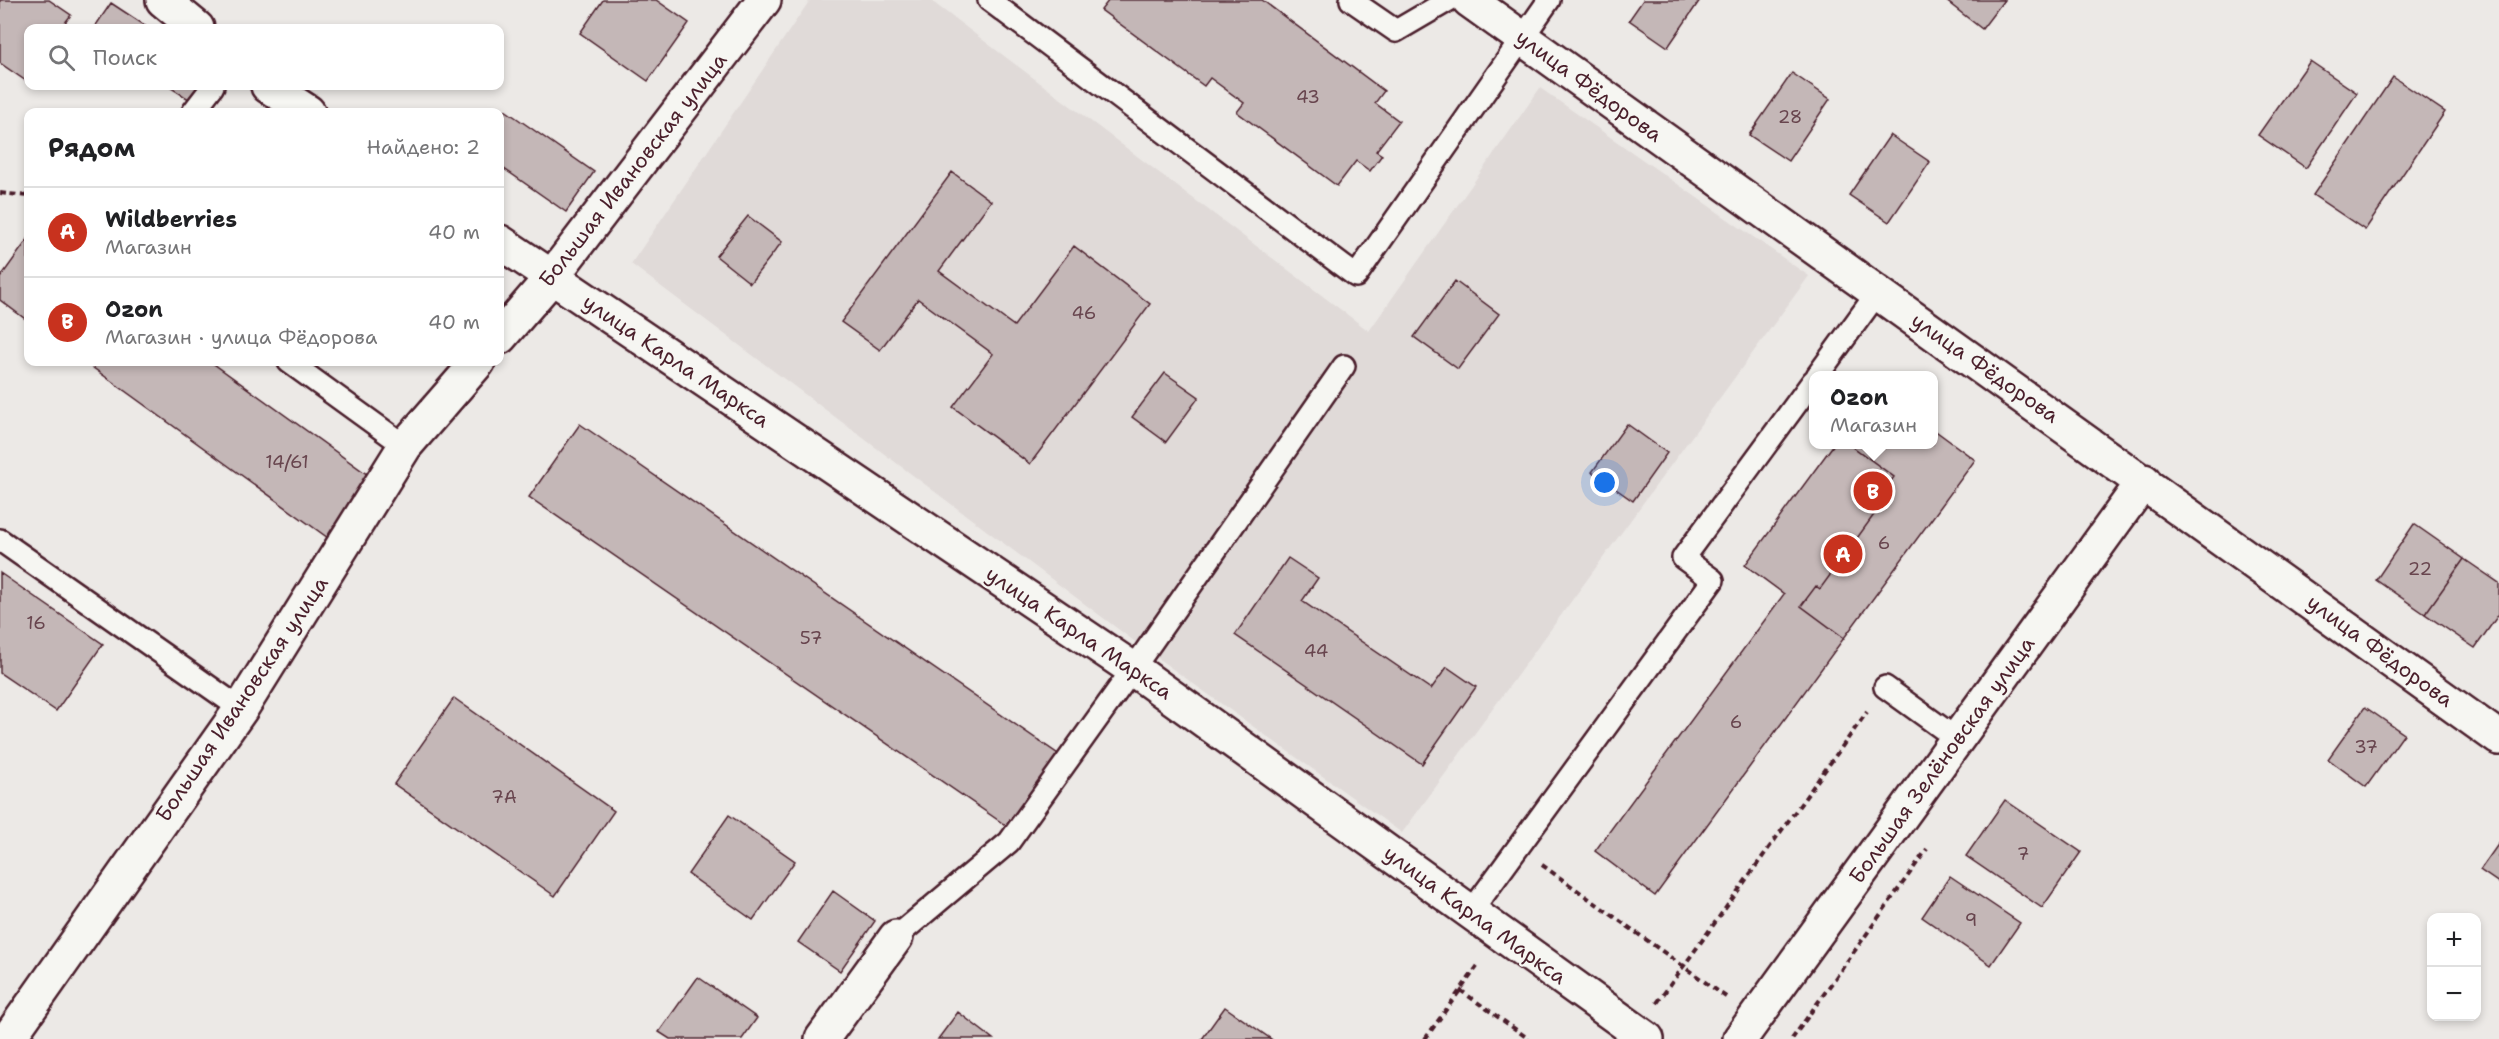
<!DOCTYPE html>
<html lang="ru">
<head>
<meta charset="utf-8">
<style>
	:root { --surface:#fff; --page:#f2f2f2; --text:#202124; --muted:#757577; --line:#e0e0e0; --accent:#c8321e }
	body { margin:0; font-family:"Shantell Sans",sans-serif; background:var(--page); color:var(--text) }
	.controls { position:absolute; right:18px; bottom:18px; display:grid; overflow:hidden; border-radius:12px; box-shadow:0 3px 9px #0003 }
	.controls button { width:54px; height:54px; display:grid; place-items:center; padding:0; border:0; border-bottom:2px solid var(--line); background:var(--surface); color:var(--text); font:30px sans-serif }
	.you { position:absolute; left:1605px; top:483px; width:21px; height:21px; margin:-15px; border:4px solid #fff; border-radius:50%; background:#1a73e8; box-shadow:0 0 0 9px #1a73e833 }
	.badge { display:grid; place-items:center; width:39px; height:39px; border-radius:50%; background:var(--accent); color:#fff; font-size:20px; font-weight:700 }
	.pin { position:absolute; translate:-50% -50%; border:3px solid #fff; box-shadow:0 2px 6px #0006 }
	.popup { position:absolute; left:1809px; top:371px; width:129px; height:78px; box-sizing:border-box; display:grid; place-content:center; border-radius:12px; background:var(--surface); filter:drop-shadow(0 2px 4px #0005); font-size:20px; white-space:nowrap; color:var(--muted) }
	.popup b { font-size:22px; color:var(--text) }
	.popup::after { content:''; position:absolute; left:50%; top:100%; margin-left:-12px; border:12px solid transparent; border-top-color:var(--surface) }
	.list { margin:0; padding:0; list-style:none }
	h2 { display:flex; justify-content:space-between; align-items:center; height:78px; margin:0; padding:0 24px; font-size:26px }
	h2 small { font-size:20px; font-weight:400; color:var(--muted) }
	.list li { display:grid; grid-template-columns:39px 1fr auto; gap:18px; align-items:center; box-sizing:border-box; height:90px; padding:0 24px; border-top:2px solid var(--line) }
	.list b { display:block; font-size:22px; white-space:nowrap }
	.list p { margin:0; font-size:20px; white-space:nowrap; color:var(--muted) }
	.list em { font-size:20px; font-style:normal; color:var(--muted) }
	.icon { flex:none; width:33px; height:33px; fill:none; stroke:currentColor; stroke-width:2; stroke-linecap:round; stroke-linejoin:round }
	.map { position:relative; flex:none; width:2499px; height:1039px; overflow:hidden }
	.search { position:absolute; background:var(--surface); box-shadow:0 3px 9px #0003; left:24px; top:24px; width:480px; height:66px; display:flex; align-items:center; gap:15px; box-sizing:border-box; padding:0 21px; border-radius:12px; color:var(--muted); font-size:22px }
	.panel { position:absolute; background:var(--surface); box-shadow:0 3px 9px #0003; left:24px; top:108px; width:480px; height:258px; border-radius:12px }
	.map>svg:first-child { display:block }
	.built { fill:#e0dad8 }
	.building { fill:#c4b7b7; stroke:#4a1f2b; stroke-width:1.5 }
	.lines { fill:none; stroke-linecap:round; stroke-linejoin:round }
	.lane-casing { stroke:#4a1f2b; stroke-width:26 }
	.street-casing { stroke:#4a1f2b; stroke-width:38 }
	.path { stroke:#4a1f2b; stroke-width:4; stroke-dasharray:6 4.5; stroke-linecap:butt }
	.lane { stroke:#f6f6f2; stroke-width:21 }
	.street { stroke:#f6f6f2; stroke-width:33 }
	.labels { text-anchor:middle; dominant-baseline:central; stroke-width:4.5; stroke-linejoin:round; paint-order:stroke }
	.number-label { font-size:18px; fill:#68454e }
	.street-label { font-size:21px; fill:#4a1f2b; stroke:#f6f6f2 }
</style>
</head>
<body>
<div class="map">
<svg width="2499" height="1039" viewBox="0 0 2499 1039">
	<rect width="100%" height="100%" fill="#ece9e6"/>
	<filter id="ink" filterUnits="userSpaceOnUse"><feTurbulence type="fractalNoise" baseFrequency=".0167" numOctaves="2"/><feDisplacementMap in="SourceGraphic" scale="12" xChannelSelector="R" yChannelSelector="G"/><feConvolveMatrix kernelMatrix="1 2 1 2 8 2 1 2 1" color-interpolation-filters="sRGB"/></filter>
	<g filter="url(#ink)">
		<path class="built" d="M810 0H930L1369 331 1540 88 1809 276 1402 833 1142 647 631 264Z"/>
		<path class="building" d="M0 0H49L71 15 61 28H28V77L26 81 0 63Z
			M603 0H656L689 23 648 81 580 33Z
			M1109 0H1262L1384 91 1375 103 1399 121 1376 151 1382 155 1370 171 1356 161 1337 186 1237 112 1244 103 1210 78 1204 86 1101 10Z
			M1643 0H1700L1668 47 1629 20Z
			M1945 0H2004L1982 29Z
			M111 3 149 28H94Z
			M2310 61 2357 93 2306 168 2258 135Z
			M1792 73 1830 99 1788 161 1749 135Z
			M2393 77 2445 112 2365 230 2313 195Z
			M168 86H206L195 103Z
			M505 110 594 172 566 212 500 166V117Z
			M1890 135 1930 162 1889 222 1849 195Z
			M952 172 991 201 939 271 1014 326 1074 246 1150 304 1030 464 953 407 993 354 918 299 880 350 841 322Z
			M748 216 782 242 750 283 716 256Z
			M28 239V321L0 300V278Z
			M1455 281 1499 314 1458 369 1414 337Z
			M85 362H211L379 483 335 543Z
			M1165 373 1199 397 1166 442 1132 417Z
			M580 424 1061 756 1011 829 529 497Z
			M1627 424 1667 453 1633 501 1592 472Z
			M1933 429 1975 460 1844 638 1801 606 1816 586 1820 589 1884 501 1879 497 1894 477 1849 444H1933Z
			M1834 444H1849L1894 477 1879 497 1884 501 1820 589 1816 586 1801 606 1844 638 1655 896 1595 851 1784 594 1745 565Z
			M2414 524 2464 559 2425 614 2376 580Z
			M1288 558 1318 578 1302 601 1431 689 1447 667 1476 687 1422 764 1235 635Z
			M2464 559 2499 583V614L2475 648 2425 614Z
			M0 573 103 644 56 711 0 673Z
			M454 698 614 811 555 896 394 784Z
			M2365 707 2404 734 2366 787 2328 759Z
			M2005 800 2081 852 2042 908 1966 856Z
			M729 815 795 861 753 920 688 874Z
			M2499 843V883L2480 870Z
			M1950 876 2020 923 1991 965 1922 917Z
			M833 891 875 921 840 971 798 942Z
			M698 977 757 1018 742 1039H670L659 1032Z
			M1225 1007 1271 1039H1202Z
			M958 1012 993 1039H938Z"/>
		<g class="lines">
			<defs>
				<path id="lane" d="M989 0 1356 276 1549 0
					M1351 0 1396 31 1449 0
					M193 112 213 86
					M289 362 405 446
					M1817 376 1878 292
					M0 540 241 709
					M1885 687 1957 739
					M1471 912 1713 580 1683 558 1813 381
					M896 937 1009 842 1133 669 1344 366"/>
				<path id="street" d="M163 0 197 28
					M1469 0 2499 738
					M268 86 308 112
					M500 242 1133 669 1647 1039
					M500 337 551 278 764 0
					M8 1039 241 709 405 446 478 362
					M822 1039 896 937
					M1740 1039 2144 481"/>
			</defs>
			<use href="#lane" class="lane-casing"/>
			<use href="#street" class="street-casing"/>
			<path class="path" d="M0 193 28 196
				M1542 865 1726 997
				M1460 990 1529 1039
				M1657 1003 1867 712
				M1425 1039 1479 964
				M1792 1039 1927 849"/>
			<use href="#lane" class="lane"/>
			<use href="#street" class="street"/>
		</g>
	</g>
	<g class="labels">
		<g class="number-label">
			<text x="1308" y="97">43</text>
			<text x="1790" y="117">28</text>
			<text x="1084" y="313">46</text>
			<text x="287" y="462">14/61</text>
			<text x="1884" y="543">6</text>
			<text x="2420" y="569">22</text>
			<text x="36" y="623">16</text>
			<text x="811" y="638">57</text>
			<text x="1316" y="651">44</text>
			<text x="1736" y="722">6</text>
			<text x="2366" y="747">37</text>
			<text x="504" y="797">7А</text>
			<text x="2023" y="854">7</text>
			<text x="1971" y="920">9</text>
		</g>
		<g class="street-label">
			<text transform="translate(1589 86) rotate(36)">улица Фёдорова</text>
			<text transform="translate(633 170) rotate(-52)">Большая Ивановская улица</text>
			<text transform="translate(676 361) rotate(34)">улица Карла Маркса</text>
			<text transform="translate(1985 368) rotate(35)">улица Фёдорова</text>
			<text transform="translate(1079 633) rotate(34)">улица Карла Маркса</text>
			<text transform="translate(2380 651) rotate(36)">улица Фёдорова</text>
			<text transform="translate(242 699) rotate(-56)">Большая Ивановская улица</text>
			<text transform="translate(1942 760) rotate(-54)">Большая Зелёновская улица</text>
			<text transform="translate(1475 915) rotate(36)">улица Карла Маркса</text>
		</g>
	</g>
</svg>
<div class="controls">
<button>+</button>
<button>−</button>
</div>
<div class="you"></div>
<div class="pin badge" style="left:1843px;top:554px">A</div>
<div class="pin badge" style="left:1873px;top:491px">B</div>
<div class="popup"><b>Ozon</b>Магазин</div>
<div class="search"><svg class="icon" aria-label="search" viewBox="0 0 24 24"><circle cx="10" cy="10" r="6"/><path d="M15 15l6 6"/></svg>Поиск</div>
<section class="panel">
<h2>Рядом<small>Найдено: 2</small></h2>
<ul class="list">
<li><span class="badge">A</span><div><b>Wildberries</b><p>Магазин</p></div><em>40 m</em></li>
<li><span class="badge">B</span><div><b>Ozon</b><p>Магазин · улица Фёдорова</p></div><em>40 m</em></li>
</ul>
</section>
</div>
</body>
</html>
